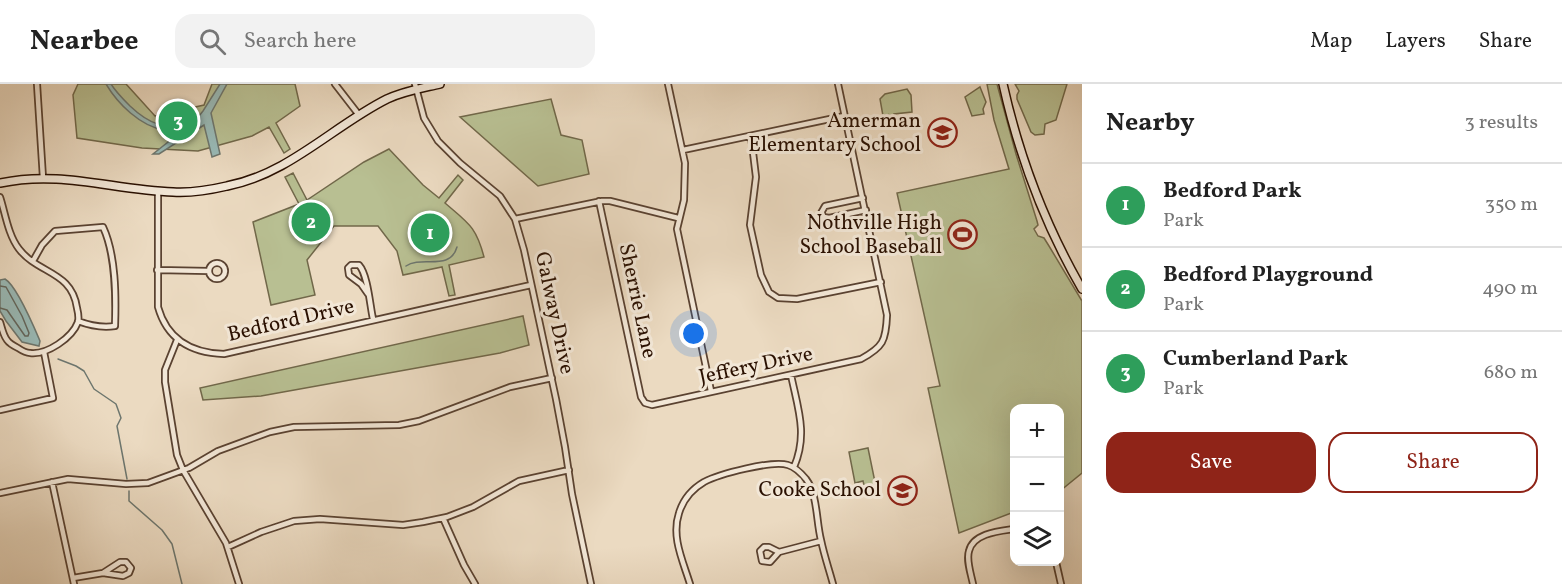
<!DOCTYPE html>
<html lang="en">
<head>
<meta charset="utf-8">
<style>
	:root { --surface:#fff; --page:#f2f2f2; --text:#222; --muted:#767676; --line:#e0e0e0; --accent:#8f2418 }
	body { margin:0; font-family:Vollkorn,serif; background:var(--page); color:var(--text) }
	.controls { position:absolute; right:18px; bottom:18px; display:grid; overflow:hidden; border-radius:12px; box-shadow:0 6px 24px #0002 }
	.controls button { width:54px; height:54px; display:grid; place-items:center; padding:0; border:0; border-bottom:2px solid var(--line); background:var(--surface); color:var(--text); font:30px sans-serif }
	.you { position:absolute; left:694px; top:250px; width:21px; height:21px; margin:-15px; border:4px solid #fff; border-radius:50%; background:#1a73e8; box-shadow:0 0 0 9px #1a73e833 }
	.badge { display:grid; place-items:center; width:39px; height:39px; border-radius:50%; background:var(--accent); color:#fff; font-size:20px; font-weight:700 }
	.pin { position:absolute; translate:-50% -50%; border:3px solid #fff; box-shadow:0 2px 6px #0006 }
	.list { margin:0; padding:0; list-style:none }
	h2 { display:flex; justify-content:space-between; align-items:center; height:78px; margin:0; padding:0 24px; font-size:26px }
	h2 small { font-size:20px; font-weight:400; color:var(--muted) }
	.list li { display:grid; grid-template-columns:39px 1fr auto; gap:18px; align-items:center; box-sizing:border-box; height:84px; padding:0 24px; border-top:2px solid var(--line) }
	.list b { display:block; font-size:22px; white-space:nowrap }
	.list p { margin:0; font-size:20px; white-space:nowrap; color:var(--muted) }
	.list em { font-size:20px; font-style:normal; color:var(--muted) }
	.actions { display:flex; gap:12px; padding:18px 24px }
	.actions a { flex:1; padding:14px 0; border:2px solid var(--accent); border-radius:18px; text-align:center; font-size:21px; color:var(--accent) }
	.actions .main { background:var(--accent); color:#fff }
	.icon { flex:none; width:33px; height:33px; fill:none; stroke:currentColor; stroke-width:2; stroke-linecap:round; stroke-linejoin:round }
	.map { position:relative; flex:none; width:1082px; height:500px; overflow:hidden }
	header { display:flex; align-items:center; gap:36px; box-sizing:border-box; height:84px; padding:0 30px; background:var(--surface); border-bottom:2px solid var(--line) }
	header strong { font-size:28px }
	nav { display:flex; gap:33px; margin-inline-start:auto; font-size:21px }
	.search { width:420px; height:54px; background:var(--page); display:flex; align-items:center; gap:15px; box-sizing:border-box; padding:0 21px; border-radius:18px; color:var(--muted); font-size:22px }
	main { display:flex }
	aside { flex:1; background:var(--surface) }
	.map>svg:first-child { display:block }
	.green { fill:#b8bf92; stroke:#71684a; stroke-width:1.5 }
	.water { fill:#99bab7; stroke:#6d766e; stroke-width:1.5 }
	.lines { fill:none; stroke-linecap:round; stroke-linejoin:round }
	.shore { stroke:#62655c; stroke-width:1.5 }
	.stream { stroke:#6d766e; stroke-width:1.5 }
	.street-casing { stroke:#5a4231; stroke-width:8 }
	.secondary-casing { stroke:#2a1001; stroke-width:10 }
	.street { stroke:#f2e7d7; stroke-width:4.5 }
	.secondary { stroke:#f2e7d7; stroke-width:7 }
	.labels { text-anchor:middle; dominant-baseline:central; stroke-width:6; stroke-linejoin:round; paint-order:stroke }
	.poi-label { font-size:21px; fill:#2a1001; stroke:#f2e7d7; text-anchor:end }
	.street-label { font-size:21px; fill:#2a1001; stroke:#f2e7d7 }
</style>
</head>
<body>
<header>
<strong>Nearbee</strong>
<div class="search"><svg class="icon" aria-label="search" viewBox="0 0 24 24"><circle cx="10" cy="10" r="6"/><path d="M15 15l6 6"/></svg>Search here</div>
<nav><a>Map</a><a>Layers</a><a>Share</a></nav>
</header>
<main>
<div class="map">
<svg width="1082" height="500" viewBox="0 0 1082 500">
	<rect width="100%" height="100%" fill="#ebdac1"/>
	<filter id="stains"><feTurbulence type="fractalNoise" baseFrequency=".00333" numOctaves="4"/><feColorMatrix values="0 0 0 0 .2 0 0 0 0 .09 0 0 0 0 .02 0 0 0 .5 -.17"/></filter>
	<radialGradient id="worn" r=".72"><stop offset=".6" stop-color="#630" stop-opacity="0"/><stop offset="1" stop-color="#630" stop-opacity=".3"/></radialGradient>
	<path class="green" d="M78 0H126L155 32 204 21 212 0H295L300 22 276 39 290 65 284 69 269 43 252 52 198 67 142 64 77 54 73 11Z
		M987 0H997L1016 70 1037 137 1038 141 1034 145 1038 152 1044 154 1049 162 1082 217V389L1060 407V324H1014V428L959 449 928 304 940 302 897 109 1009 85 994 36Z
		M1015 0H1067L1056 36 1045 40 1044 50 1035 51 1031 48 1017 15V11L1019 7Z
		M980 3 986 18 983 25 984 30 972 32 965 13Z
		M907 5 911 11 912 28 894 30 896 43 889 45 885 33 887 31 883 32 880 15 885 10Z
		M551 15 561 51 582 56 589 90 538 102 460 33Z
		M389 65 423 101 439 114 458 91 463 96 445 119C468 139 476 142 484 173L449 181 455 211 449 212 442 183 403 191 397 167 378 142H334L307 176 315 211 271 221 253 138 299 120 285 93 293 89 307 116 364 78Z
		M523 232 529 261 500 269 261 312 203 316 200 304Z
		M868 364 876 403 865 405 863 397 855 399 849 368Z"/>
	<path class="water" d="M106 0H111C116 8 123 15 130 22 150 41 163 44 191 42L203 27 220 0H227L211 29 220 70 212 73 204 41 159 70H153L182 47C176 47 170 48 164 46 140 42 118 20 106 0Z
		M5 195C17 202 34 243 40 257L39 262 22 258 6 237 0 227V196Z"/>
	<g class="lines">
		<path class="shore" d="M0 202 6 203 22 232 29 249 28 252H25L7 226 0 224"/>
		<path class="stream" d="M406 182C421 171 450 188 457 163
			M58 275 76 282 84 287 94 305 116 320 121 334 117 342 127 395
			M129 407V417L162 446 172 460 182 500"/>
		<defs>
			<path id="street" d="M37 0 43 94
				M335 0 359 31
				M415 0 424 34 438 57 460 79 500 112 515 135 524 166 556 315 565 363 572 410 591 500
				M668 0 685 79 684 116 677 145 711 307
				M751 52 756 93 750 141 761 191 769 208 778 214 797 215 881 198
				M683 66 844 32
				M158 107V223C167 255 191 269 224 270L531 201
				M0 113C5 128 8 151 19 165 38 190 72 187 77 224 78 228 79 234 78 238 72 254 47 271 30 269 26 269 21 266 18 264 14 262 9 259 7 256 3 251 2 244 0 238
				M863 114 825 122 821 129 824 133 829 134 866 126
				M599 117 641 313 645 319 652 321 861 275C883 263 886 257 887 231L838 0
				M515 135 602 117H610L678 134
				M33 177 42 161 55 147 103 143C116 171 116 212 115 242 102 244 91 242 78 237
				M209 187a8 8 0 1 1 16 0a8 8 0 1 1-16 0Z
				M157 186 209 187
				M368 210 361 200 349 191 348 184 351 181H359C368 191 370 222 373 235
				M177 256 165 286V298L177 371 183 386 226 459 239 500
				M791 291C798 325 808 350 794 383
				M0 326 53 314 44 268
				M52 398 74 500
				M0 409 68 395 126 400 148 399 189 384 218 367 270 348 294 343 399 341 419 337 510 303 552 294
				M443 434 464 481 475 500
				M228 463 261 448 294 437 320 435 403 441 423 438 447 433 473 423 519 397 569 386
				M779 468 770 478 762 477 760 467 764 463H769L779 468 821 457
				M1056 478 1061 500
				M73 494 103 489 123 492 129 489 131 484 126 478H120L103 489
				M690 500C683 477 671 453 679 429 683 416 692 405 704 398 719 390 772 376 788 381 795 383 801 389 806 395 818 411 816 437 821 456 824 471 829 485 833 500
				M973 500C971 490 966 476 969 467 973 449 1000 447 1014 445"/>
			<path id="secondary" d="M1003 0C1019 72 1045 141 1082 205
				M0 99C61 86 113 106 173 108 191 109 210 106 227 102 289 90 333 42 387 15 404 7 423 4 440 0"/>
		</defs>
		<use href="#street" class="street-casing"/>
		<use href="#secondary" class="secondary-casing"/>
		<use href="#street" class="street"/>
		<use href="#secondary" class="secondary"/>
	</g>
	<defs>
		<symbol id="school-ring" viewBox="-11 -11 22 22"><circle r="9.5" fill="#f2e7d7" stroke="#8f2418" stroke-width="1.5"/><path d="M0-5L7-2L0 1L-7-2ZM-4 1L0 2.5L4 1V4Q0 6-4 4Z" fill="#8f2418"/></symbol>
		<symbol id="stadium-ring" viewBox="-11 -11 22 22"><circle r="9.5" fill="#f2e7d7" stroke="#8f2418" stroke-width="1.5"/><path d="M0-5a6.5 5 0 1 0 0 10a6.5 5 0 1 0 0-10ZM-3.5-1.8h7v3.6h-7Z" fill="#8f2418"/></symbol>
	</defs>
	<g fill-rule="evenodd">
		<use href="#school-ring" x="926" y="32" width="33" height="33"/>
		<use href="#stadium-ring" x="946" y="134" width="33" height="33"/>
		<use href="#school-ring" x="886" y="390" width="33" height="33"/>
	</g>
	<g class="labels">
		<g class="poi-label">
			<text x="921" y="37">Amerman<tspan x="921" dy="24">Elementary School</tspan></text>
			<text x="942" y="139">Nothville High<tspan x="942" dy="24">School Baseball</tspan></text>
			<text x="881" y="406">Cooke School</text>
		</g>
		<g class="street-label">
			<text transform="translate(637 217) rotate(78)">Sherrie Lane</text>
			<text transform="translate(554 229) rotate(78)">Galway Drive</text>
			<text transform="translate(291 237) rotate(-13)">Bedford Drive</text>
			<text transform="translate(756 282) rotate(-12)">Jeffery Drive</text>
		</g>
	</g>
	<rect width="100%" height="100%" filter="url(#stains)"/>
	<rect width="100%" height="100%" fill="url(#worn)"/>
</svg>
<div class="controls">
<button>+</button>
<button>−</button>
<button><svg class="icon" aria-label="layers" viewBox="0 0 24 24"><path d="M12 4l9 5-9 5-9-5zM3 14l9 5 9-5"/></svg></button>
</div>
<div class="you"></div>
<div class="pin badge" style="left:430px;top:149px;background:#2e9e5b">1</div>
<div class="pin badge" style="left:311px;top:138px;background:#2e9e5b">2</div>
<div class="pin badge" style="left:178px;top:37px;background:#2e9e5b">3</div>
</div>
<aside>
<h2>Nearby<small>3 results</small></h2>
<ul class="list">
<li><span class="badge" style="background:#2e9e5b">1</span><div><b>Bedford Park</b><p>Park</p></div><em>350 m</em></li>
<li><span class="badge" style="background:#2e9e5b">2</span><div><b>Bedford Playground</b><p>Park</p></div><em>490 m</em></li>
<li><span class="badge" style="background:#2e9e5b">3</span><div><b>Cumberland Park</b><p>Park</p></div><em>680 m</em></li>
</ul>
<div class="actions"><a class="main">Save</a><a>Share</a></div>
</aside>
</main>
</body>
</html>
